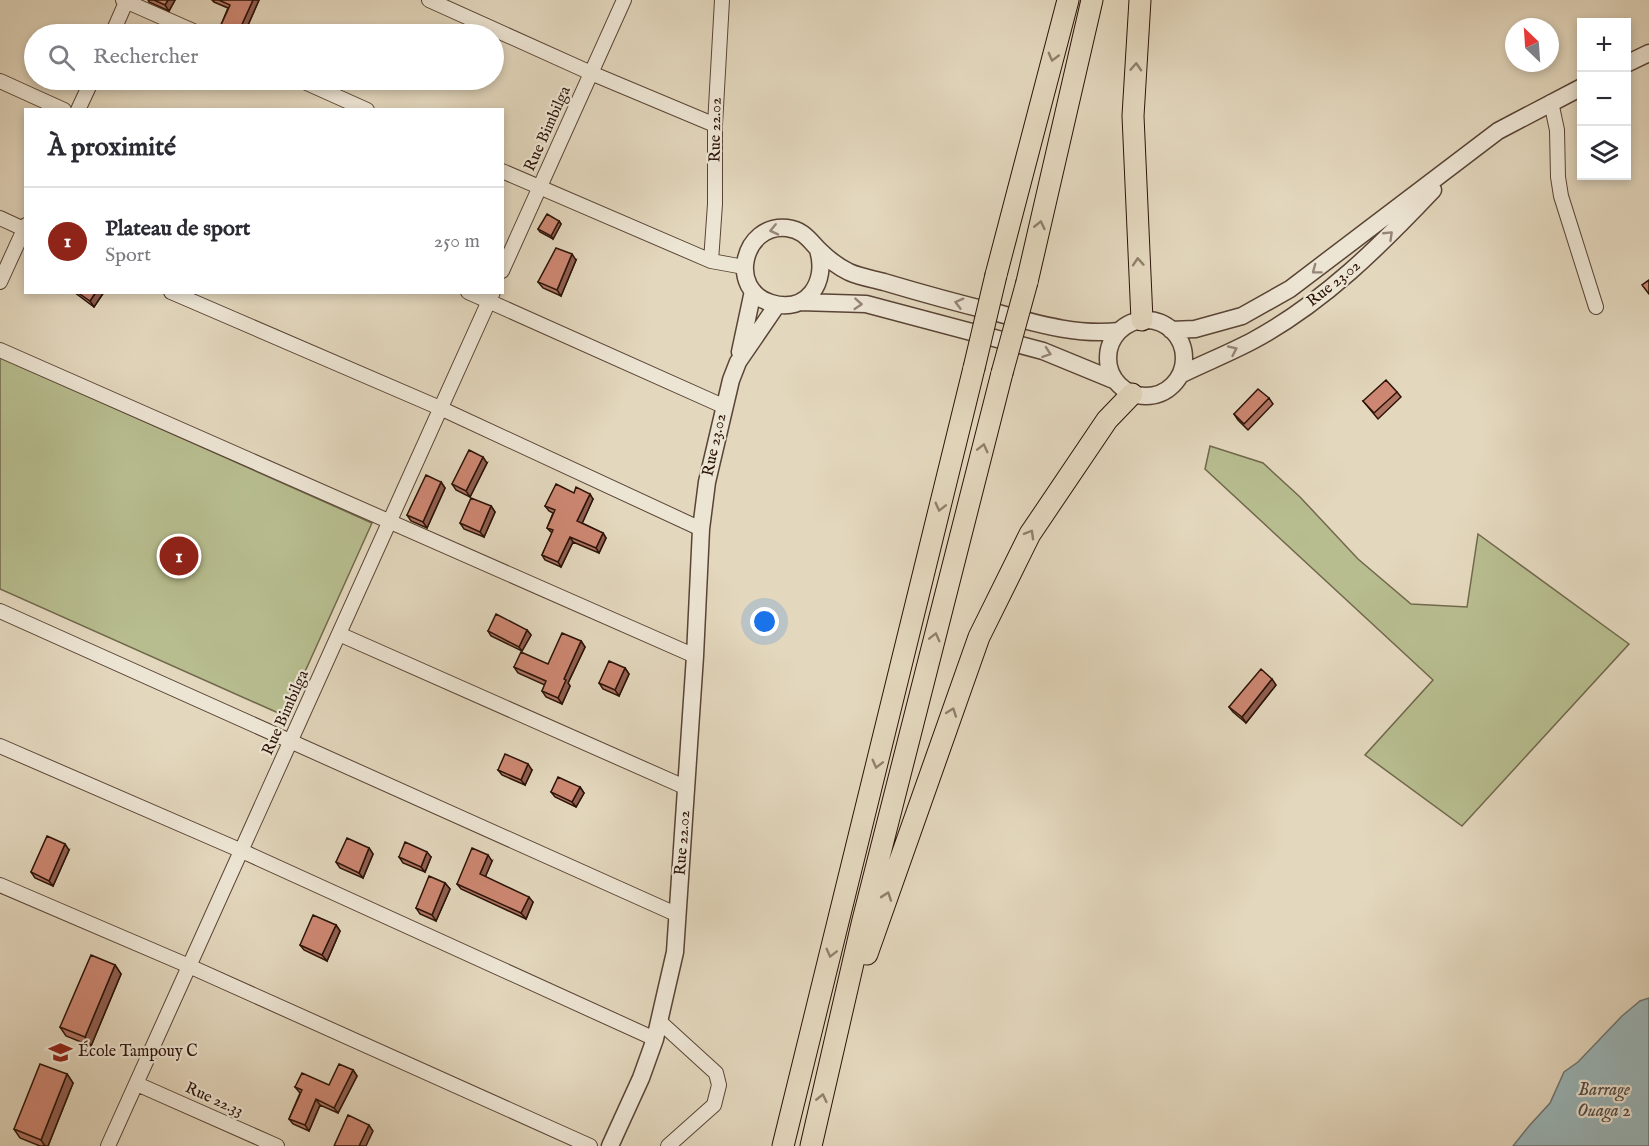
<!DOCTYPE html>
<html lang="fr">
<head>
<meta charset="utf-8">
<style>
	:root { --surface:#fff; --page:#f2f2f3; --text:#2b2b33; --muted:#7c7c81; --line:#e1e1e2; --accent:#8f2418 }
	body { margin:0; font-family:"IM FELL English",serif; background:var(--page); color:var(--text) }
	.controls { position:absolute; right:18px; top:18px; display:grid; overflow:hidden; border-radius:0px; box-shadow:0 3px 9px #0003 }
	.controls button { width:54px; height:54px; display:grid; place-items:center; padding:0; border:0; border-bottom:2px solid var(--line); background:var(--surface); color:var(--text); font:30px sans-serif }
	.compass { position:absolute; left:1505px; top:18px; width:54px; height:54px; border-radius:50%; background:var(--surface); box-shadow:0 3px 9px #0003; rotate:335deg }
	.you { position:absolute; left:765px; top:622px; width:21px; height:21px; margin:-15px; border:4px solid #fff; border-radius:50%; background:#1a73e8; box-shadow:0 0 0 9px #1a73e833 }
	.badge { display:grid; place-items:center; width:39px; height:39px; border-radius:50%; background:var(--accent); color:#fff; font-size:20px; font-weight:700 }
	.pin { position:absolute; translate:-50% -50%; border:3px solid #fff; box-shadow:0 2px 6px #0006 }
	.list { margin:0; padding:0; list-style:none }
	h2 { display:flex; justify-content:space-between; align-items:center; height:78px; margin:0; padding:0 24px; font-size:26px }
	h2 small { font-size:20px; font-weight:400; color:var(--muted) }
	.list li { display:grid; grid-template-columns:39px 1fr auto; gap:18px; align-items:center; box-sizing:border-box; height:108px; padding:0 24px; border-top:2px solid var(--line) }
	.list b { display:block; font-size:22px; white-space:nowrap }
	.list p { margin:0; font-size:20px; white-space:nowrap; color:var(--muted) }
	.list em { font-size:20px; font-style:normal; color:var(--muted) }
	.icon { flex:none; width:33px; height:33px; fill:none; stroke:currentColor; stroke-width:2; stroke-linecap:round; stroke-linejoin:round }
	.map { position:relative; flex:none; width:1649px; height:1146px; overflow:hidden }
	.search { position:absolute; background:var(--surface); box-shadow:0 3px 9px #0003; left:24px; top:24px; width:480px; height:66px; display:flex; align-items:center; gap:15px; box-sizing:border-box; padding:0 21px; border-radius:33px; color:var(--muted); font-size:22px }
	.panel { position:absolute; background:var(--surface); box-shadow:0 3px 9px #0003; left:24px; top:108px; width:480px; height:186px; border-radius:0px }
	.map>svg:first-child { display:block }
	.green { fill:#b7bd8f; stroke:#71684c; stroke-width:1.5 }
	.water { fill:#9ab7bb; stroke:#6e7573; stroke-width:1.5 }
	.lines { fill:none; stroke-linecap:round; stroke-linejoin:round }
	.minor-casing { stroke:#594435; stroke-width:16 }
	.tertiary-casing { stroke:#594435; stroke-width:19 }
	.primary-casing { stroke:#2b1308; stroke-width:23 }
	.minor { stroke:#ede5d4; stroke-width:14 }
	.tertiary { stroke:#ede5d4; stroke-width:16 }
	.primary { stroke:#e3d7bd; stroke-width:21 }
	.primary-bridge-casing { stroke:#2b1308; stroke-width:23; stroke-linecap:butt }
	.primary-bridge { stroke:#e3d7bd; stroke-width:21 }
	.wall { fill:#b07462; stroke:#2b1308; stroke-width:1.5 }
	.shaded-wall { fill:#905e50; stroke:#2b1308; stroke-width:1.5 }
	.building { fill:#cd8772; stroke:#2b1308; stroke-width:1.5 }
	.oneway { stroke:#907f6c }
	.oneway2 { stroke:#968678 }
	.labels { text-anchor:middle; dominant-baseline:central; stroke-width:4.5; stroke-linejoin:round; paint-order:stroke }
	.street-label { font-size:16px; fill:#2b1308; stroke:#ede5d4 }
	.poi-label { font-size:16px; fill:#2b1308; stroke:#ede5d4; text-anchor:start }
	.water-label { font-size:18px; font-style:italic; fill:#524c47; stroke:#ede5d4 }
</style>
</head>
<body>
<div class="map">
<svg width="1649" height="1146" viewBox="0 0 1649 1146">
	<rect width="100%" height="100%" fill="#e3d7bd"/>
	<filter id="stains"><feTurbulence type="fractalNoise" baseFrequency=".00333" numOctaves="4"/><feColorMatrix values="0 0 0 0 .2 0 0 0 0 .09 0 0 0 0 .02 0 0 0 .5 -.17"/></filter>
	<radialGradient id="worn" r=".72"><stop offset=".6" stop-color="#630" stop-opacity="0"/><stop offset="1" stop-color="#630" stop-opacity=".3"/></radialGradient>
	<path class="green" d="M0 357 372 523 285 716 0 589Z
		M1210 446 1263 463 1300 497 1358 559 1411 604 1467 607 1478 534 1629 644 1462 826 1365 755 1433 680 1205 469Z"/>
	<path class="water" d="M1649 998V1146H1513L1529 1126 1550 1103 1564 1072 1578 1062 1622 1016 1640 1001Z"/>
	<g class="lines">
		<defs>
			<path id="minor" d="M123 0 200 34
				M429 0 591 73 715 125
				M112 34 127 0
				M300 80 367 110
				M0 81 64 110
				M1551 102 1557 130 1558 177 1561 196 1596 307
				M78 110 92 80
				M502 171 711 261 744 267
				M0 218 26 230
				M711 261 715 204V125L722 0
				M502 271 624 0
				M0 282 26 225
				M171 292 440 408 701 529
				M468 292 723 406
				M0 350 695 656
				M0 611 678 915
				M339 634 687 788
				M0 746 242 851 655 1039
				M0 885 189 966 590 1146
				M659 1021 716 1073 719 1085 714 1105 668 1146
				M137 1084 277 1146
				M108 1146 493 292"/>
			<path id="tertiary" d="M1626 64 1649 53
				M818 250C828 282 807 314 771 303 727 290 743 223 787 228 804 230 809 240 820 251 828 259 839 267 849 272 860 277 873 279 884 282 921 293 957 303 994 312 1035 323 1076 336 1119 331
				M800 302 866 304 1043 351 1116 381
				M1108 358a38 38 0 1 1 76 0a38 38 0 1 1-76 0Z
				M1171 330 1195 329 1242 316 1290 289 1498 131 1582 87
				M740 352 753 291
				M1180 375C1204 363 1230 353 1254 340 1324 302 1380 246 1433 190
				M610 1146 641 1078 655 1039 675 952 695 656 701 529 707 482 731 380 738 362 777 305"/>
			<path id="primary" d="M1140 0 1133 116 1142 320
				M996 275 1068 0
				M1027 282 1092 0
				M867 954 979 637 1030 534 1107 420 1132 394
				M783 1146 974 368
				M811 1146 862 924 1002 373"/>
		</defs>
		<use href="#minor" class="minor-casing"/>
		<use href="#tertiary" class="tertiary-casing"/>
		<use href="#primary" class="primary-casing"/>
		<use href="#minor" class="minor"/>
		<use href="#tertiary" class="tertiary"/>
		<use href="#primary" class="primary"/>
		<defs>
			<path id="primary-bridge" d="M974 368 996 275
				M1002 373 1027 282"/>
		</defs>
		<use href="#primary-bridge" class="primary-bridge-casing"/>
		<use href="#primary-bridge" class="primary-bridge"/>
	</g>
	<path class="wall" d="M148 0H175L169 11 149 2Z
		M212 0H259L244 34H233L225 31 221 25 228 8 214 2Z
		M559 221 561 224 553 239 540 232 538 229Z
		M576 260 561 296 543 288 538 282Z
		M74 292H104L94 307Z
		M1397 392 1401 397 1378 419 1363 401Z
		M1269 398 1273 404 1248 430 1238 420 1234 414Z
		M487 463 470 497 456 490 452 484Z
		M441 482 445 488 427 528 411 521 407 515Z
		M574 493 593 499 582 523 603 533 606 538 599 553 573 542 561 567 545 560 542 555 552 533 547 528 553 513 549 511 545 506Z
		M491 506 495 512 484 537 464 529 460 523Z
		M527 630 531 635 522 651 491 636 488 631Z
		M581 641 585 647 568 683 570 686 562 704 546 697 542 691 545 685 518 673 514 667 548 664Z
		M625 668 629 674 619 696 603 689 599 683Z
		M1276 685 1246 723 1233 712 1229 707Z
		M498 770H532L525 785 502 775Z
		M580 787 584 793 576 807 555 797 551 792Z
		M369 848 373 854 363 878 340 868 336 862Z
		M69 850 53 886 35 878 31 872Z
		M399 857H431L425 872 403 863Z
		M492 861 485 877 533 902 526 919 461 889 457 884Z
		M445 883 450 889 436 921 420 914 416 908Z
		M336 925 340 931 327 961 304 950 300 945Z
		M115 965 121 974 91 1046 66 1036 60 1027Z
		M353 1070 357 1076 338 1113 320 1105 309 1131 293 1124 289 1119 300 1093 295 1087 329 1085Z
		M67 1074 73 1083 48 1146H40L20 1138 14 1129Z"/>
	<path class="shaded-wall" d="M168 0H175L169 11 165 5Z
		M253 0H259L244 34H239L238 33Z
		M559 221 561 224 553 239 551 236Z
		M572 254 576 260 561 296 557 290Z
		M96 292H104L94 307 90 301Z
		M483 457 487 463 470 497 466 491Z
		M441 482 445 488 427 528 423 522Z
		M590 494 593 499 581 526 577 521Z
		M491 506 495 512 484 537 480 532Z
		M603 533 606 538 599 553 596 548Z
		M570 537 573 542 561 567 558 562Z
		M527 630 531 635 522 651 519 647Z
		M581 641 585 647 568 683 570 686 562 704 558 698 564 679Z
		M625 668 629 674 619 696 615 690Z
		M1272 679 1276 685 1246 723 1242 717Z
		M528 764 532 770 525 785 521 780Z
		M580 787 584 793 576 807 572 802Z
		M65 844 69 850 53 886 49 881Z
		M369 848 373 854 363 878 359 873Z
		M427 852 431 857 425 872 421 867Z
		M488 855 492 861 484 880 480 874Z
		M445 883 450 889 436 921 432 915Z
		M529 897 533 902 526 919 521 913Z
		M336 925 340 931 327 961 322 955Z
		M115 965 121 974 91 1046 85 1037Z
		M353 1070 357 1076 338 1113 334 1108Z
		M67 1074 73 1083 48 1146H45L41 1140Z
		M316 1099 320 1105 309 1131 305 1125Z
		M369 1125 373 1131 366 1146H359Z"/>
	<path class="building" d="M154 0H168L165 5Z
		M219 0H253L238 33 221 25 230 5Z
		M547 214 559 221 551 236 538 229Z
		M556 248 572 254 557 290 538 282Z
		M1649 280V294L1642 285Z
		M77 292H96L90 301Z
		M1386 380 1397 392 1374 413 1363 401Z
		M1258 389 1269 398 1244 424 1234 414Z
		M469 450 483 457 466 491 452 484Z
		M426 475 441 482 423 522 407 515Z
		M556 484 574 493 576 487 590 494 577 521 603 533 596 548 570 537 558 562 542 555 553 530 547 528 555 510 545 506Z
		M471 498 491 506 480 532 460 523Z
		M496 614 527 630 519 647 488 631Z
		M562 633 581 641 564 679 566 680 558 698 542 691 546 681 514 667 521 652 548 664Z
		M609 661 625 668 615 690 599 683Z
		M1261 669 1272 679 1242 717 1229 707Z
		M505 754 528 764 521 780 498 770Z
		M558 777 580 787 572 802 551 792Z
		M47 836 65 844 49 881 31 872Z
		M347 838 369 848 359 873 336 862Z
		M405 842 427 852 421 867 399 857Z
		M472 848 488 855 480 874 529 897 521 913 457 884Z
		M429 876 445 883 432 915 416 908Z
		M313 915 336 925 322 955 300 945Z
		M91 955 115 965 85 1037 60 1027Z
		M40 1064 67 1074 41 1140 14 1129Z
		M339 1064 353 1070 334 1108 316 1099 305 1125 289 1119 302 1090 295 1087 302 1073 329 1085Z
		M348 1115 369 1125 359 1146H334Z"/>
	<defs><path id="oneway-chevron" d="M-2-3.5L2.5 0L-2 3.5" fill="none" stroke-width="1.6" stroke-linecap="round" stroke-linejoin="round" transform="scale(1.5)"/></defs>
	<g class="oneway">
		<use href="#oneway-chevron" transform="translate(1053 57) rotate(105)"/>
		<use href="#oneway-chevron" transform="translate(1136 67) rotate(-87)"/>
		<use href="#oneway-chevron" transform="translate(1040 225) rotate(-77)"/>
		<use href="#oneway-chevron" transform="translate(1138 262) rotate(-94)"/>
		<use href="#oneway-chevron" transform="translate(983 448) rotate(-76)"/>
		<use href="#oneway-chevron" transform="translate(940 507) rotate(104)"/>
		<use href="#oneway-chevron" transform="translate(1030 534) rotate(-60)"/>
		<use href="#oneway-chevron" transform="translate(935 637) rotate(-76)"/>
		<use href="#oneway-chevron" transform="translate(952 712) rotate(-70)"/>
		<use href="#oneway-chevron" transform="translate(877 764) rotate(104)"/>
		<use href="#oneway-chevron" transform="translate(887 896) rotate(-71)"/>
		<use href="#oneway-chevron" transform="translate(831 953) rotate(104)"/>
		<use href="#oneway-chevron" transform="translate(822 1098) rotate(-77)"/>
	</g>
	<g class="oneway2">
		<use href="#oneway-chevron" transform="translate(774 230) rotate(167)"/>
		<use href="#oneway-chevron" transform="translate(1389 235) rotate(-44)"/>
		<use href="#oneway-chevron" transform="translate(1316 270) rotate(143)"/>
		<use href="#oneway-chevron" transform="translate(959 303) rotate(-165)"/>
		<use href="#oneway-chevron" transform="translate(858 304) rotate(4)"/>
		<use href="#oneway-chevron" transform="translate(1233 350) rotate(-25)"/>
		<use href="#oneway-chevron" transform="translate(1047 353) rotate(19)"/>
	</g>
	<defs>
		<symbol id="school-bare" viewBox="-9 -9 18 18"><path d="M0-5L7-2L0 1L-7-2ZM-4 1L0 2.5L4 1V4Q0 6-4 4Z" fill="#8f2418" stroke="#ede5d4" stroke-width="2.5" paint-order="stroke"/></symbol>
	</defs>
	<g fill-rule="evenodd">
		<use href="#school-bare" x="44" y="1036" width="33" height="33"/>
	</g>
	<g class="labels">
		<g class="street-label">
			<text transform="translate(548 129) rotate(-66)">Rue Bimbilga</text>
			<text transform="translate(716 130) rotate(-89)">Rue 22.02</text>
			<text transform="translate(1334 284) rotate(-39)">Rue 23.02</text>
			<text transform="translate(715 445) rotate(-78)">Rue 23.02</text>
			<text transform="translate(286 713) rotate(-66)">Rue Bimbilga</text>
			<text transform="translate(683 843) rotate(-86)">Rue 22.02</text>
			<text transform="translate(214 1100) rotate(24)">Rue 22.33</text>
		</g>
		<g class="poi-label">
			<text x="78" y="1052">École Tampouy C</text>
		</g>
		<g class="water-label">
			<text x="1604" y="1090">Barrage<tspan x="1604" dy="21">Ouaga 2</tspan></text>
		</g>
	</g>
	<rect width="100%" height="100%" filter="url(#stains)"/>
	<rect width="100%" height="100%" fill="url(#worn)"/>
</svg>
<div class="controls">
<button>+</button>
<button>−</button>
<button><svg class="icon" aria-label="layers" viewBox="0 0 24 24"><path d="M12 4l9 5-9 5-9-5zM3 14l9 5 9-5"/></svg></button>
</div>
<svg class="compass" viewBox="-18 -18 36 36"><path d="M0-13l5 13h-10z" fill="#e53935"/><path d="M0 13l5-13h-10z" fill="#7c7c81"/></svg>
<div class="you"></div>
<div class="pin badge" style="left:179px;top:556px">1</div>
<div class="search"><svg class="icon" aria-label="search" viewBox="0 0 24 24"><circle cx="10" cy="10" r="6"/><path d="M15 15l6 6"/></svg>Rechercher</div>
<section class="panel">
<h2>À proximité<small></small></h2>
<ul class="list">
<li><span class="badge">1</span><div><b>Plateau de sport</b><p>Sport</p></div><em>250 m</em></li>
</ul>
</section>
</div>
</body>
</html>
